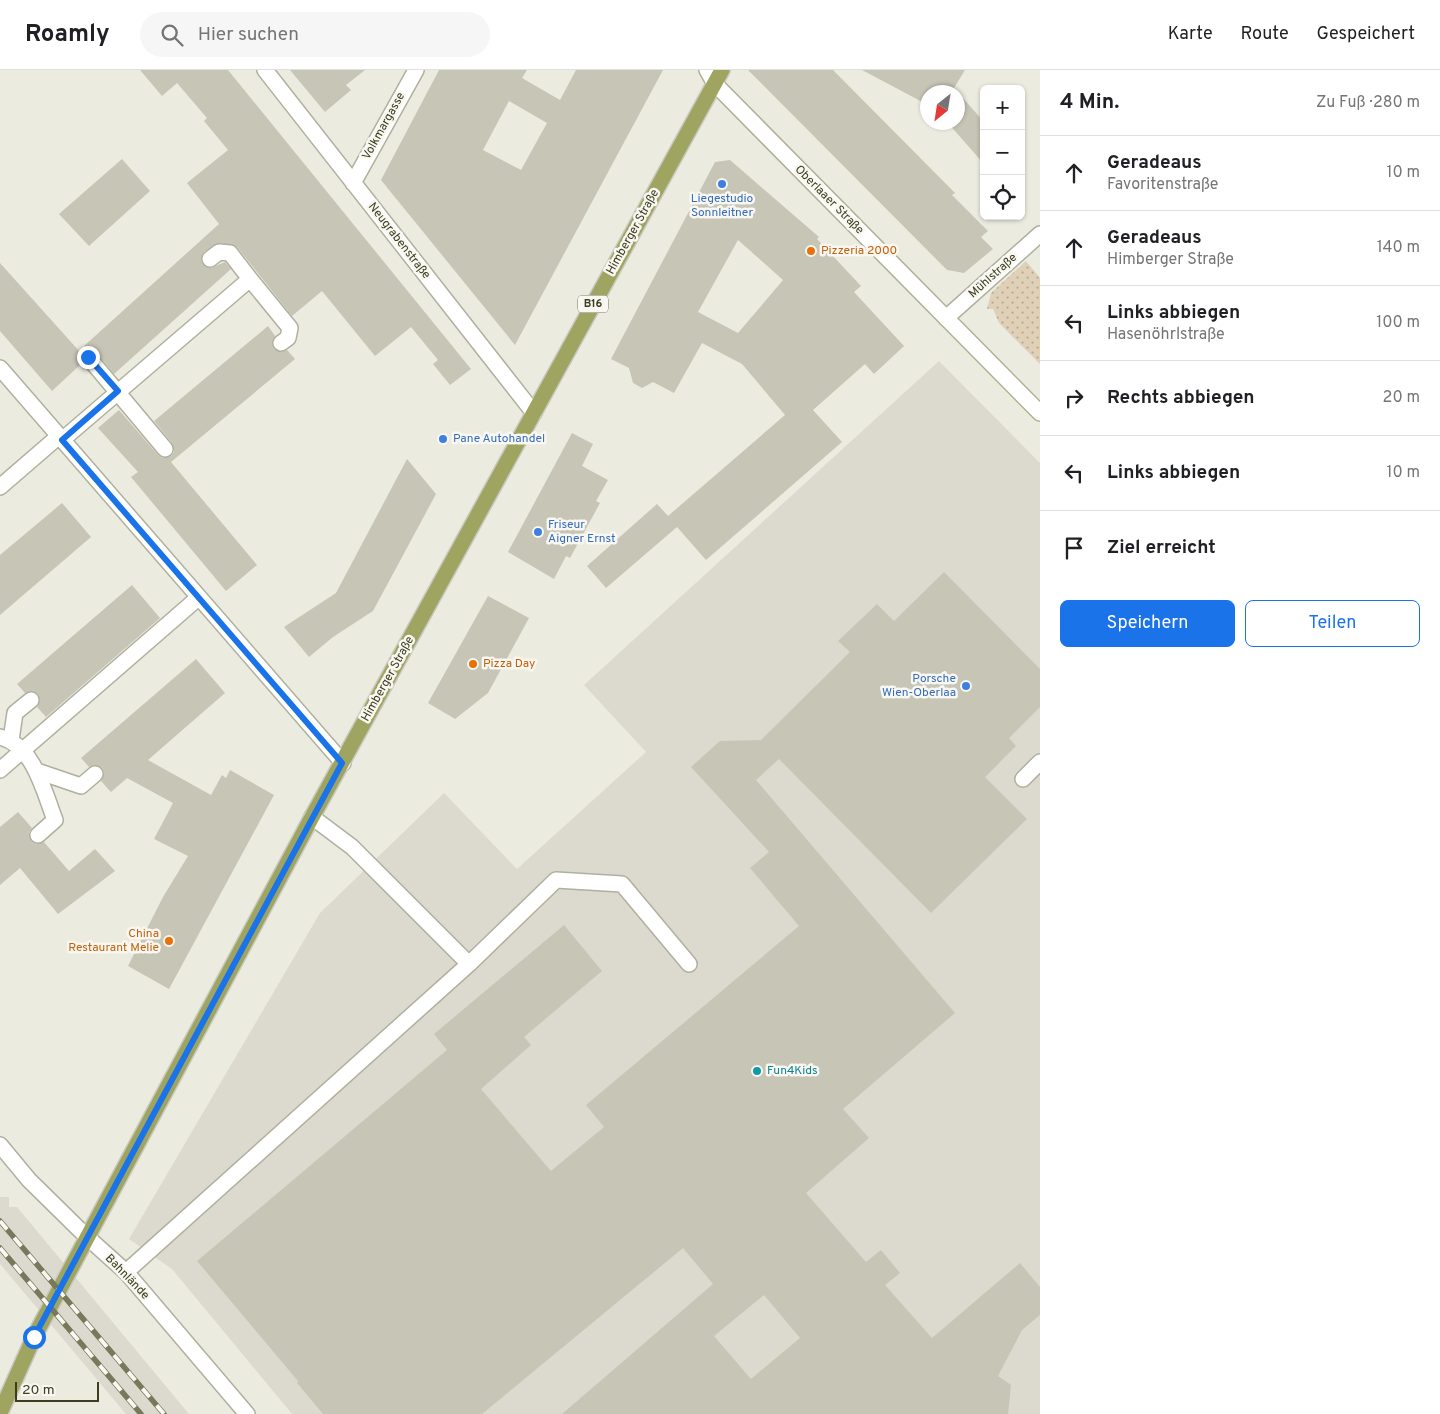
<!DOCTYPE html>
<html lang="de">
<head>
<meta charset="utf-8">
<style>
	:root { --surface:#fff; --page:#f6f6f6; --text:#202124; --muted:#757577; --line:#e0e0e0; --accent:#1a73e8 }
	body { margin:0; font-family:Overpass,sans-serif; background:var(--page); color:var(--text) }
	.controls { position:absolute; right:15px; top:15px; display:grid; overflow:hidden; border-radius:8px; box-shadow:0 1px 4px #0004 }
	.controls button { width:45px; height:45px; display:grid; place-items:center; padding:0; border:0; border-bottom:1px solid var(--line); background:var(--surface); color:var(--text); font:25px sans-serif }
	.compass { position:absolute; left:920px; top:15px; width:45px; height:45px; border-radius:50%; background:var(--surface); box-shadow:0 1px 4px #0004; rotate:210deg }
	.scale { position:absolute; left:15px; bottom:12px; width:84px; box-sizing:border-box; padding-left:5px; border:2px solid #3c3e1f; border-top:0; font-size:14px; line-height:18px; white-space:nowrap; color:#3c3e1f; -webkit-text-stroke:4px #f8f7f1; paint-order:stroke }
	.stop { position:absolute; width:15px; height:15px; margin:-11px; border:4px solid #1a73e8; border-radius:50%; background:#fff }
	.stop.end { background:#1a73e8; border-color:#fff; box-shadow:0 1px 5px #0008 }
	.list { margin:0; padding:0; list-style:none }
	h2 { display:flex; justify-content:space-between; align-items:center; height:65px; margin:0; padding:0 20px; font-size:21px }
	h2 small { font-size:16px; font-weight:400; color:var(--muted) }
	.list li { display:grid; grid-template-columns:32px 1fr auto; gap:15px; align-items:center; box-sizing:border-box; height:75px; padding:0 20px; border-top:1px solid var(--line) }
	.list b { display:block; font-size:19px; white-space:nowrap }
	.list p { margin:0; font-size:16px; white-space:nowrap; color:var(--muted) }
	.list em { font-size:16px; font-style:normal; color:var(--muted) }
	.actions { display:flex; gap:10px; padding:15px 20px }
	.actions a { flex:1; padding:11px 0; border:1px solid var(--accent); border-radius:8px; text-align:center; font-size:18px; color:var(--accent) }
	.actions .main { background:var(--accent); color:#fff }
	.icon { flex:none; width:28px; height:28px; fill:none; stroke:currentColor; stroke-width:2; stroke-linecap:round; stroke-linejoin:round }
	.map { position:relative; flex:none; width:1040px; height:1344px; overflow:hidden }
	header { display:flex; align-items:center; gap:30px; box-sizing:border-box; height:70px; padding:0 25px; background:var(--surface); border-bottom:1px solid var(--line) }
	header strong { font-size:24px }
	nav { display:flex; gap:28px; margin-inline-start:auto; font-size:18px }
	.search { width:350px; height:45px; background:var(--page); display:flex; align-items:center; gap:12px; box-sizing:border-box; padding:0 18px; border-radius:28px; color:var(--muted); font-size:19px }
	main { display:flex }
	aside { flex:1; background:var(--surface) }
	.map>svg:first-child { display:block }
	.built { fill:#dcdace }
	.grass { fill:url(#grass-dots) }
	.building { fill:#c7c5b5; fill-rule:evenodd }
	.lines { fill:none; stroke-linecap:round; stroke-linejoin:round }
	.lane-casing { stroke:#b0b09e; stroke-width:18 }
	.street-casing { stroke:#b0b09e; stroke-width:18 }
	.secondary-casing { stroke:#b0b095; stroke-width:18 }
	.primary-casing { stroke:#c8c9c0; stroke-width:18 }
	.lane { stroke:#fff; stroke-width:15 }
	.street { stroke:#fff; stroke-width:15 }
	.secondary { stroke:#fff; stroke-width:15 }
	.primary { stroke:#9fa561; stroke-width:15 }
	.rail-casing { stroke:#777a5a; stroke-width:5.5 }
	.rail { stroke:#f8f7f1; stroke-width:4; stroke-dasharray:11; stroke-linecap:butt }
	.route { stroke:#1a73e8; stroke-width:6 }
	.shop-dot { fill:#3f7fe0; stroke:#f8f7f1; stroke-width:2 }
	.food-dot { fill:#e8710a; stroke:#f8f7f1; stroke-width:2 }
	.culture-dot { fill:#0f9aa8; stroke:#f8f7f1; stroke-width:2 }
	.labels { text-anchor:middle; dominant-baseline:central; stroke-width:5; stroke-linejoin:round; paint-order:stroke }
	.shield { fill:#f8f7f1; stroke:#74765e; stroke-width:1 }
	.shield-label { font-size:11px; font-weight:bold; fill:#3c3e1f }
	.street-label { font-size:12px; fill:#3c3e1f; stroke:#f8f7f1 }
	.shop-label { font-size:12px; fill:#366cbe; stroke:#f8f7f1; text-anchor:start }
	.food-label { font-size:12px; fill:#c56008; stroke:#f8f7f1; text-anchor:start }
	.culture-label { font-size:12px; fill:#0d838f; stroke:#f8f7f1; text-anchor:start }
</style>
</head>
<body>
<header>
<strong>Roamly</strong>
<div class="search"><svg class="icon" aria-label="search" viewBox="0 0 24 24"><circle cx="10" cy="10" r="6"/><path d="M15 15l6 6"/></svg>Hier suchen</div>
<nav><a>Karte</a><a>Route</a><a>Gespeichert</a></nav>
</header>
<main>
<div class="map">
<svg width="1040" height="1344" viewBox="0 0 1040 1344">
	<defs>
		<pattern id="grass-dots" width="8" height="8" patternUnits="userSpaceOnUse" patternTransform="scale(1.25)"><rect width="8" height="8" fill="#dfd0b7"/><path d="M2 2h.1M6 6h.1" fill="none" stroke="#b6aa94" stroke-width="1.8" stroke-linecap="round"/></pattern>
	</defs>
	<rect width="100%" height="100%" fill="#ecebe0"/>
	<path class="built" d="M939 291 1040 393V1344H292L172 1199 129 1169 320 843 444 723 517 799 646 682 584 615Z
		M0 1127H9V1137H17L189 1344H126L0 1194Z"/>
	<path class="grass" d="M1026 191 1040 208V294L999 253 993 239H987L991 223Z"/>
	<path class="building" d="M140 0H228L471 299 450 315 433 294 438 290 411 257 375 286 322 221 292 246 237 177 220 173 204 182 201 191 206 197 211 198 225 192 231 199 114 304 95 281 84 276 219 154 187 113 228 80 204 51 207 48 177 13 162 26Z
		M290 0H365L346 15 351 20 325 42Z
		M439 0H527L522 8 560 30 576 0H663L515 275 381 110ZM509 31 547 53 521 100 483 80Z
		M748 0H833L955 123 952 125 988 161 981 167 993 179 964 203 947 200Z
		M862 0H965L954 18 984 52V94L947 52H958V22H928V35Z
		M122 89 150 121 89 176 59 144Z
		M730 90 819 167 817 169 861 216 854 222 904 276 874 304 865 294 813 340 842 372 706 490 677 457 606 518 587 496 657 434 668 446 785 345 742 294 702 273 674 323 653 312 642 318 633 313 629 298 611 289 715 92ZM738 170 783 210 738 263 698 242Z
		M0 193 80 282 79 288 81 294 52 321 0 261Z
		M268 256 275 266 272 273 274 279 281 282 287 280 295 289 171 392 257 495 226 521 131 407 138 402 98 358 119 340 158 385 162 388 171 386 174 382 172 373 154 351Z
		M572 363 593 374 582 396 608 410 596 431 600 433 570 488 566 486 554 509 508 482Z
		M407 389 436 424 373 541 333 567 309 587 284 557 336 523Z
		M62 433 91 467 0 545V485Z
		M944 502 1040 599V637L1009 668 1016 676 985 707 1027 749 931 843 779 689 756 710 955 943 843 1039 869 1068 806 1123 866 1192 881 1180 900 1203 885 1215 932 1268 1020 1193 1040 1217V1245L1022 1260 998 1306 1011 1315 1008 1344H562L713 1214 683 1178 482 1344H323L297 1313 298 1311 197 1191 447 980 434 964 564 855 602 901 524 967 531 975 481 1019 551 1101 604 1057 586 1035 799 856 750 798 769 782 691 697 720 671 761 670 850 582 838 571 877 534 894 551ZM764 1225 800 1268 751 1309 714 1266Z
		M132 515 160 548 46 647 37 637 40 629 38 624 30 621 25 623 17 614Z
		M488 526 529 548 488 623 455 649 428 633Z
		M196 589 225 623 148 690 211 725 222 705 226 708 230 700 274 725 169 919 128 896 163 827 188 786 154 769 173 733 127 708 111 722 101 711 104 703 102 698 94 695 89 697 81 688Z
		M18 742 32 758 29 762 31 771 36 774 44 772 69 801 95 779 115 801 58 844 20 798 0 815V757Z"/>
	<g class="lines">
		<defs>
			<path id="lane" d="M250 209 290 258 288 268 281 273
				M88 287 165 379
				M62 370 250 209 230 183 219 182 210 189
				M0 417 59 366
				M0 667C34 675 44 722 55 750L38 765
				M11 670 15 643 31 630
				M0 700 198 528
				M37 701 81 716 95 704
				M1023 709 1040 692
				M469 894 556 810 622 814 689 894
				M126 1202 469 894 352 777 312 747"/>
			<path id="street" d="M265 0 534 343
				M353 113 416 0
				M946 248 1040 164
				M0 298 343 693
				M0 1075 29 1110 87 1167 126 1202 247 1344"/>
			<path id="secondary" d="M707 0 715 14 1040 343"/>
			<path id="primary" d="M0 1343 34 1267 312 747 722 0"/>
		</defs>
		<use href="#lane" class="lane-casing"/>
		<use href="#street" class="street-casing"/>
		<use href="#secondary" class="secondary-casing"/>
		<use href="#primary" class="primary-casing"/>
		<use href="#lane" class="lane"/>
		<use href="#street" class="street"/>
		<use href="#secondary" class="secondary"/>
		<use href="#primary" class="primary"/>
		<defs>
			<path id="rail" d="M0 1151 164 1344
				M0 1178 141 1344"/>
		</defs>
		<use href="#rail" class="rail-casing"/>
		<use href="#rail" class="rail"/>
	</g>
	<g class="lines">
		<path class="route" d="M34 1267 342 693 62 370 118 321 88 287"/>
	</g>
	<g class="shop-dot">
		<circle cx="722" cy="114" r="5"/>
		<circle cx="443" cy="369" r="5"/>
		<circle cx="538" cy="462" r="5"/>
		<circle cx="966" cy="616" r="5"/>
	</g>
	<g class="food-dot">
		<circle cx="811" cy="181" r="5"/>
		<circle cx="473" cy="594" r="5"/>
		<circle cx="169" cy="871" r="5"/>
	</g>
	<circle class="culture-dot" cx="757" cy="1001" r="5"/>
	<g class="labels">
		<rect class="shield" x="578" y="225.5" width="30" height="17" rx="4"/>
		<g class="shield-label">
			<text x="593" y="234">B16</text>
		</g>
		<g class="street-label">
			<text transform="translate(384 56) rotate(-61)">Volkmargasse</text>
			<text transform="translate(829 130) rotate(45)">Oberlaaer Straße</text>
			<text transform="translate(633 162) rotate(-61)">Himberger Straße</text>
			<text transform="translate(399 171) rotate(52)">Neugrabenstraße</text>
			<text transform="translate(993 206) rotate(-42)">Mühlstraße</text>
			<text transform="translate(388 609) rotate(-61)">Himberger Straße</text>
			<text transform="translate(127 1207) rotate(46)">Bahnlände</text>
		</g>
		<g class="shop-label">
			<text x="722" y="129" text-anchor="middle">Liegestudio<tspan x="722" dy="14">Sonnleitner</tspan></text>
			<text x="453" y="369">Pane Autohandel</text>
			<text x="548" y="455">Friseur<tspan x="548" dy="14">Aigner Ernst</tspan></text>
			<text x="956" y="609" text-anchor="end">Porsche<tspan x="956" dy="14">Wien-Oberlaa</tspan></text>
		</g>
		<g class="food-label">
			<text x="821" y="181">Pizzeria 2000</text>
			<text x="483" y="594">Pizza Day</text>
			<text x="159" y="864" text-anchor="end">China<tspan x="159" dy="14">Restaurant Melie</tspan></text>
		</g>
		<g class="culture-label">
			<text x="767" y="1001">Fun4Kids</text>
		</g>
	</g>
</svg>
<div class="controls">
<button>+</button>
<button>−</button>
<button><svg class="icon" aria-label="locate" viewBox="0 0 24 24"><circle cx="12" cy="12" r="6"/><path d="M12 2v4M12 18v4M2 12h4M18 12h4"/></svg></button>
</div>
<svg class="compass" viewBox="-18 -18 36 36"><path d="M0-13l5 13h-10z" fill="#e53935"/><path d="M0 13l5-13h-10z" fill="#757577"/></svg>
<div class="scale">20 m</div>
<div class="stop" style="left:34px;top:1267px"></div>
<div class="stop end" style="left:88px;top:287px"></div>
</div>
<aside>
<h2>4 Min.<small>Zu Fuß · 280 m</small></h2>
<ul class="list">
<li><svg class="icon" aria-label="ahead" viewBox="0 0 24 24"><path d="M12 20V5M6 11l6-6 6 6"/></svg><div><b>Geradeaus</b><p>Favoritenstraße</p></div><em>10 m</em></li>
<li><svg class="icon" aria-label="ahead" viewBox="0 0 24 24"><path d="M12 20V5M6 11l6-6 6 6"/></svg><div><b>Geradeaus</b><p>Himberger Straße</p></div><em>140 m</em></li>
<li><svg class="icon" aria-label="left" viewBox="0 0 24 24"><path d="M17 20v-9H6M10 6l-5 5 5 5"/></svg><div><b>Links abbiegen</b><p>Hasenöhrlstraße</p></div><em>100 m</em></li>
<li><svg class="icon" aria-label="right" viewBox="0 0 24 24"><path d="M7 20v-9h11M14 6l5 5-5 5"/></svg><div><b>Rechts abbiegen</b></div><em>20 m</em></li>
<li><svg class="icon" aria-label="left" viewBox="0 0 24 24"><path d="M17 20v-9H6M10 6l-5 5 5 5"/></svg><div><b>Links abbiegen</b></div><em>10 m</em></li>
<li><svg class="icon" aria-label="arrive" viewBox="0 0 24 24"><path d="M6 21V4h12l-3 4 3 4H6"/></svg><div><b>Ziel erreicht</b></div></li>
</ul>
<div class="actions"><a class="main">Speichern</a><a>Teilen</a></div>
</aside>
</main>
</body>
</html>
